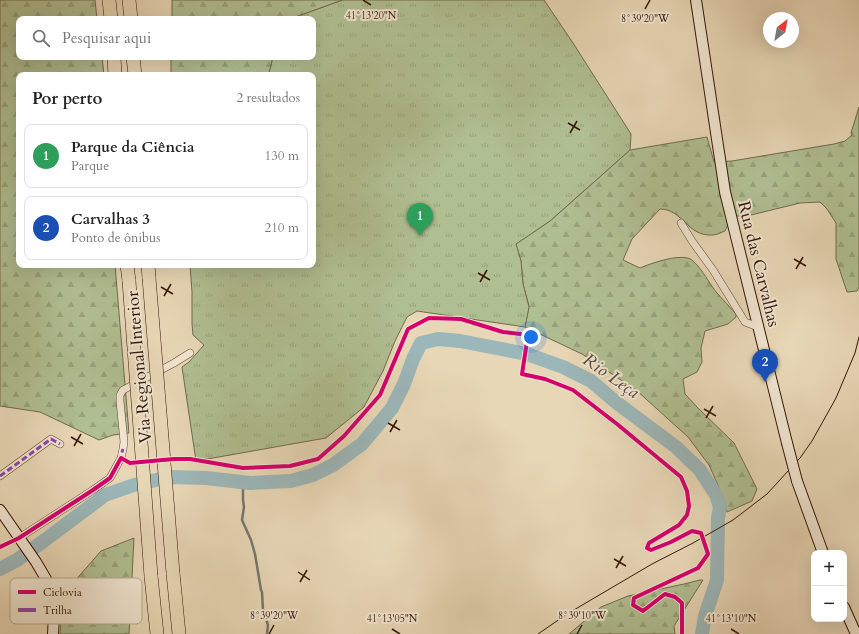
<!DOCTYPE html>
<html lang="pt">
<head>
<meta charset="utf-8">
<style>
	:root { --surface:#fff; --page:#f6f6f6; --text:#222; --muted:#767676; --line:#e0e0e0; --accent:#8f2418 }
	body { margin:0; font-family:Cardo,serif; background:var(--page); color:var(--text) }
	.controls { position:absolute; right:12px; bottom:12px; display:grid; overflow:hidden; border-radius:8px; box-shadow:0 4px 16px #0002 }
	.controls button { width:36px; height:36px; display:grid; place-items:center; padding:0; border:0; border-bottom:1px solid var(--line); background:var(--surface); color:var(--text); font:20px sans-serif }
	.compass { position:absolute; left:763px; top:12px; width:36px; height:36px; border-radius:50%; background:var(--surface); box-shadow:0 4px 16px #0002; rotate:31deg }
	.you { position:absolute; left:531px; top:337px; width:14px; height:14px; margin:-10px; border:3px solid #fff; border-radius:50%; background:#1a73e8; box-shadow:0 0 0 6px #1a73e833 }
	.badge { display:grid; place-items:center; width:26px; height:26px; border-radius:50%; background:var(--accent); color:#fff; font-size:13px; font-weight:700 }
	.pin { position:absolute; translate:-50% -33px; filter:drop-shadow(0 1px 2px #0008) }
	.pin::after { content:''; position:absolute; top:21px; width:14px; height:12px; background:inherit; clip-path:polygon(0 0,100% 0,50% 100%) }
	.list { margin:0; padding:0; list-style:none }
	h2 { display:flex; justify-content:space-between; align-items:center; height:52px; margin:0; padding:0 16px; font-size:17px }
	h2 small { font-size:13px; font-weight:400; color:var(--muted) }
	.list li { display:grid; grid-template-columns:26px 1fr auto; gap:12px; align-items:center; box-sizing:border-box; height:64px; margin:0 8px 8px; padding:0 8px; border:1px solid var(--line); border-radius:8px }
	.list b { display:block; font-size:15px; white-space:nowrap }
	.list p { margin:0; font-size:13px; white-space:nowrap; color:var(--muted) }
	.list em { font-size:13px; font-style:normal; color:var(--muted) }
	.icon { flex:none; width:22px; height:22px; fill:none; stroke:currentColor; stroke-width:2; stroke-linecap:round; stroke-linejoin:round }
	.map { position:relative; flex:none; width:859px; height:634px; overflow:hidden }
	.search { position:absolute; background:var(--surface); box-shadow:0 4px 16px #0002; left:16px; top:16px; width:300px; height:44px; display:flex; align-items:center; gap:10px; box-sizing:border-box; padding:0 14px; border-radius:8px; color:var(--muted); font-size:15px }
	.panel { position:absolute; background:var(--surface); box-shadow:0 4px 16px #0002; left:16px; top:72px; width:300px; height:196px; border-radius:8px }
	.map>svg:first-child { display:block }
	.forest { fill:url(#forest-firs); stroke:#726a4c }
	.park { fill:url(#park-tufts); stroke:#726a4c }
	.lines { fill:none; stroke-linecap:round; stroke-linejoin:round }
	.stream { stroke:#737772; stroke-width:2.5 }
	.river { stroke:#9cb7b9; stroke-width:14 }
	.street-casing { stroke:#624633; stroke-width:8 }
	.secondary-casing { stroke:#351607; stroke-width:12 }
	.highway-casing { stroke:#351607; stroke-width:14 }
	.street { stroke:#f0e5d0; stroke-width:7 }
	.secondary { stroke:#f0e5d0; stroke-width:10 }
	.highway { stroke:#e8d7b6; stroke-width:13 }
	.tram { stroke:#351607; stroke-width:1 }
	.secondary-bridge-casing { stroke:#351607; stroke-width:12; stroke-linecap:butt }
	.highway-bridge-casing { stroke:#351607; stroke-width:14; stroke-linecap:butt }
	.secondary-bridge { stroke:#f0e5d0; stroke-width:10 }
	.highway-bridge { stroke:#e8d7b6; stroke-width:13 }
	.quiet { stroke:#8e44ad; stroke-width:3; stroke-dasharray:6 3; stroke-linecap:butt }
	.cycleway-casing { stroke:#f0e5d0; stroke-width:6 }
	.cycleway { stroke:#d6006c; stroke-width:4 }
	.ticks { fill:none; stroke:#351607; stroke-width:1.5 }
	.labels { text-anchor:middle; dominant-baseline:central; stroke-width:4; stroke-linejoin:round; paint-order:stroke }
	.street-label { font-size:17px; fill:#351607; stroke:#f0e5d0 }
	.water-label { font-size:18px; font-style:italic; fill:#54463c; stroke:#f0e5d0 }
	.key { fill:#f0e5d0; stroke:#b8a794; stroke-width:1 }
	.key-label { font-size:11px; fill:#351607 }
	.ticks-label { font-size:10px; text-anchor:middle; fill:#351607; stroke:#f0e5d0; stroke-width:4; stroke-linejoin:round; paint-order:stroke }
</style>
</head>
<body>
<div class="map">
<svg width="859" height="634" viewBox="0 0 859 634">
	<defs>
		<pattern id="forest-firs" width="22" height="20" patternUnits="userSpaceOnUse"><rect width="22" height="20" fill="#b0bf92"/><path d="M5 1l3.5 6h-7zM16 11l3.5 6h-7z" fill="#98a37c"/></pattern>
		<pattern id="park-tufts" width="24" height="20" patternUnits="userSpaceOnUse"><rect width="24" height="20" fill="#b0bf92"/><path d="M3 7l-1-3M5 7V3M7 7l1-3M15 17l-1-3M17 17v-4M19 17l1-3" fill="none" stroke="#98a37c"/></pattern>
	</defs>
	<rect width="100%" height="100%" fill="#e8d7b6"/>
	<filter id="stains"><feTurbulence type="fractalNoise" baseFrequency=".005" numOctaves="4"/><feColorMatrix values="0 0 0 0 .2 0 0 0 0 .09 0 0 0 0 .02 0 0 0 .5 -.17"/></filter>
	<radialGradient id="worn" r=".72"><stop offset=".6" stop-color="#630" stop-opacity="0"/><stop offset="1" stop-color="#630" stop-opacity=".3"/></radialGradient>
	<path class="forest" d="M0 0H95L97 19H19V57H102L104 75H19V265H115L129 433 113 435 99 440 40 412 0 406Z
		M172 0H343L290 19H172Z
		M171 57H273L269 75H171Z
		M859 107V287L857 291 847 292 836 259V223L827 209 820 202 800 203 747 216H732L725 231C722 232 717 235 713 235 687 237 683 209 660 209L632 239 623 260 640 268C652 263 675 255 688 258 698 261 710 285 717 293 723 300 730 307 736 314V317L728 324 705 331 701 348 702 362 697 372 683 379 685 394 697 407 734 443 757 489 752 501 727 512 724 499 709 465 688 437 636 390 582 354 525 327 529 306 523 284 521 261 516 244 550 221 630 150 707 137 714 162 732 161 834 144 845 141 852 135 851 133Z
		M134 538 129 634H60L63 599 73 583 101 551Z
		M700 580H703L674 626 675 634H569L601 607 628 596 684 584Z"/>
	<path class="park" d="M343 0H544L573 43 631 134 630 150 550 221 516 244 521 261 523 284 529 307 525 327 417 311 407 317 395 341 383 371 364 407 326 438 196 461 182 367 189 362 204 345 193 335 192 324V292L190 265H313V75H269V73L273 57H313V19H290Z"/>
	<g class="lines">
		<path class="stream" d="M243 482V500L244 507 242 520 251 540 255 554 261 590 262 592 263 610 268 625 267 634"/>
		<path class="river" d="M0 569 17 560 45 540 105 495 134 485 169 477 206 478 250 483 291 481 313 475 333 465 362 444 392 408 404 384 413 359 421 343 438 339 460 341 527 354 563 367 591 381 617 403 676 447 700 470 716 495 720 507 718 518 717 580 705 616 702 634"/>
		<defs>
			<path id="street" d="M681 223 692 241 713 270 745 322 758 327
				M0 476 51 439 60 444
				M19 538 93 490 110 478 121 458 123 449 124 442 120 401V395L123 390 174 363 190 353"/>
			<path id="secondary" d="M696 0 725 192 787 443
				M797 481 823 553
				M0 510 36 562 46 579 51 596 54 615 53 634
				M844 607 856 634"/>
			<path id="highway" d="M109 0 111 19
				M129 0 131 19
				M114 57 115 75
				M133 57 135 75
				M127 265 129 281
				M148 265 149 278
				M173 573 179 634
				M151 576 157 634"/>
		</defs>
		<use href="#street" class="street-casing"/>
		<use href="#secondary" class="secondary-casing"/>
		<use href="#highway" class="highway-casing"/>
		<use href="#street" class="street"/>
		<use href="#secondary" class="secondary"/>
		<use href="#highway" class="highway"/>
		<path class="tram" d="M538 634 567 614 652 564 693 543 733 520 767 494 800 458 812 441 836 398 855 353 859 337"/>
		<defs>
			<path id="secondary-bridge" d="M787 443 797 481"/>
			<path id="highway-bridge" d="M149 278 173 573
				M129 281 151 576"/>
		</defs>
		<use href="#secondary-bridge" class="secondary-bridge-casing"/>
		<use href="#highway-bridge" class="highway-bridge-casing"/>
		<use href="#secondary-bridge" class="secondary-bridge"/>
		<use href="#highway-bridge" class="highway-bridge"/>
		<path class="quiet" d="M119 461 123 449
			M0 476 51 439 60 444"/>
		<defs>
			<path id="cycleway" d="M0 547 19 538 93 490 110 478 121 458 130 463 174 459H190L243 468 290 466 318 459 344 436 380 395 408 329 429 318 461 319 503 332 528 335 522 374 545 379 573 390 617 424 681 477 687 491 689 506 687 515 679 525 649 543 647 548 651 550 671 542 692 531 701 533 708 554 698 568 634 598 633 605 643 611 665 594 675 597 682 603V634"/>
		</defs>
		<use href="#cycleway" class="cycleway-casing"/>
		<use href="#cycleway" class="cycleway"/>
	</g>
	<path class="ticks" d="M363 0 371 5M645 9 650 0M568 123 580 130M570 133 577 121M794 259 806 266M796 269 803 257M478 273 490 280M480 282 487 270M161 287 173 294M164 296 171 284M704 409 716 416M706 418 713 406M388 423 400 430M390 432 397 420M71 437 83 444M74 446 81 434M614 559 626 566M616 568 623 556M298 572 310 580M300 582 307 570M392 629 400 634M731 629 739 634M269 634 274 625M577 634 582 625"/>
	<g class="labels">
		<g class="street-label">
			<text transform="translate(759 264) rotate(76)">Rua das Carvalhas</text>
			<text transform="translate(139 367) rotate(-95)">Via Regional Interior</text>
		</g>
		<g class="water-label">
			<text transform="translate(611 376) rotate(35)">Rio Leça</text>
		</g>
	</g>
	<rect x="10" y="578" width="132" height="46" rx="6" class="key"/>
	<rect x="18" y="590" width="18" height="4" fill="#d6006c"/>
	<rect x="18" y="608" width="18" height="4" fill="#8e44ad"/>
	<g class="key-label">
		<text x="43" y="596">Ciclovia</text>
		<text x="43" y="614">Trilha</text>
	</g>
	<g class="ticks-label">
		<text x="371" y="19">41°13'20"N</text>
		<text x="645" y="22">8°39'20"W</text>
		<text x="274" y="619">8°39'20"W</text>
		<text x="582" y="619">8°39'10"W</text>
		<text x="392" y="622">41°13'05"N</text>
		<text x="731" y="622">41°13'10"N</text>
	</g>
	<rect width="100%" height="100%" filter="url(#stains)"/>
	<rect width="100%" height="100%" fill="url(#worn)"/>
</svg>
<div class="controls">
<button>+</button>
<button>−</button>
</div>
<svg class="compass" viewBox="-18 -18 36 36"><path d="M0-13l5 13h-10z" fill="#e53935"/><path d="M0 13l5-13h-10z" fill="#767676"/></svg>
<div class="you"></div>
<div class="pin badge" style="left:420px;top:236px;background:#2e9e5b">1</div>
<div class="pin badge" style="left:765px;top:382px;background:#1a4fb4">2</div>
<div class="search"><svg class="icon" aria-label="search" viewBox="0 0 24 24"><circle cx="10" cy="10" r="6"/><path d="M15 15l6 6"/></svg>Pesquisar aqui</div>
<section class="panel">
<h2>Por perto<small>2 resultados</small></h2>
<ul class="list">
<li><span class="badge" style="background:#2e9e5b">1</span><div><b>Parque da Ciência</b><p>Parque</p></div><em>130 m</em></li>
<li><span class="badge" style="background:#1a4fb4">2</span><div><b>Carvalhas 3</b><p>Ponto de ônibus</p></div><em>210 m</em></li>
</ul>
</section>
</div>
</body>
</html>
